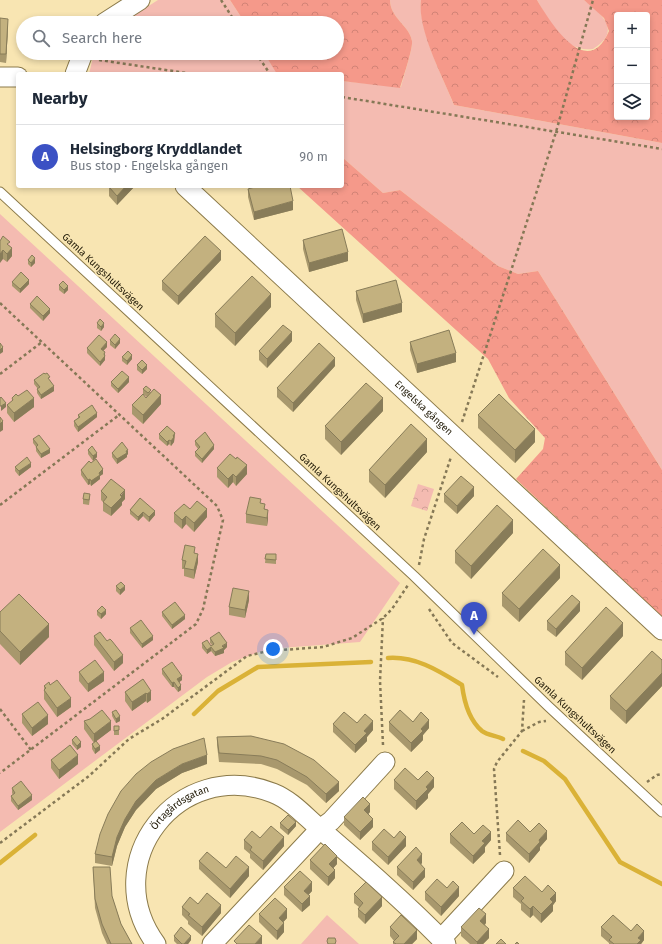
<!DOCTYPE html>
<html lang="en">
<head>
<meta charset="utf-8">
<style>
	:root { --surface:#fff; --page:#f2f2f3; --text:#1f2937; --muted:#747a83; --line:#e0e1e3; --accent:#3b51c4 }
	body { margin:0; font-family:"Fira Sans",sans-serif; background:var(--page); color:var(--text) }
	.controls { position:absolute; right:12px; top:12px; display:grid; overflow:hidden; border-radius:4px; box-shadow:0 2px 6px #0003 }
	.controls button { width:36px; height:36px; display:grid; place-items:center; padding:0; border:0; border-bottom:1px solid var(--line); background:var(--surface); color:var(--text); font:20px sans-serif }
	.you { position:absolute; left:273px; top:649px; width:14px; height:14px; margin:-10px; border:3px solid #fff; border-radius:50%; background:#1a73e8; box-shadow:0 0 0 6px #1a73e833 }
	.badge { display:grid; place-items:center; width:26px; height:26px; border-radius:50%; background:var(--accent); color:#fff; font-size:13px; font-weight:700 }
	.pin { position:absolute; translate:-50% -33px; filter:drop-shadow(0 1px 2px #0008) }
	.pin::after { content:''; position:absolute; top:21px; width:14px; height:12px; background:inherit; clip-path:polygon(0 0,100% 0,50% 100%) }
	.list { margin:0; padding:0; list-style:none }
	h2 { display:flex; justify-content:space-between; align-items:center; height:52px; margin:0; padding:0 16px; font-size:17px }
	h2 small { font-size:13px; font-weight:400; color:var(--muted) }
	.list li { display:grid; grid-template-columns:26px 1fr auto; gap:12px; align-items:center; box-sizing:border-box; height:64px; padding:0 16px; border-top:1px solid var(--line) }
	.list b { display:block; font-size:15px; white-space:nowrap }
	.list p { margin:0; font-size:13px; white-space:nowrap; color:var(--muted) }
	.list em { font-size:13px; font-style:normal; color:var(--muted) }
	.icon { flex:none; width:22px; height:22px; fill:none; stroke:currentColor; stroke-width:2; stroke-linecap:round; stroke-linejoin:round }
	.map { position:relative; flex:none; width:662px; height:944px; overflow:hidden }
	.search { position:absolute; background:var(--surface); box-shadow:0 2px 6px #0003; left:16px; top:16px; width:328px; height:44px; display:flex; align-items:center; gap:10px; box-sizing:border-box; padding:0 14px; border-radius:22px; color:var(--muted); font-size:15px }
	.panel { position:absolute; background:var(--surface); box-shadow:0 2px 6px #0003; left:16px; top:72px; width:328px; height:116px; border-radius:4px }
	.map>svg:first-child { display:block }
	.green { fill:#f4bbb1 }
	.forest { fill:url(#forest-crowns); fill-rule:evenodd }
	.park { fill:url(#park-crowns) }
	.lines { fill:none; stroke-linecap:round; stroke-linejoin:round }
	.stream { stroke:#dab237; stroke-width:4.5 }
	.lane-casing { stroke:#8b7a4a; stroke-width:11 }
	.street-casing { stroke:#8b7a4a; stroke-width:21 }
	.path { stroke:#857856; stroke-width:2.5; stroke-dasharray:3 3; stroke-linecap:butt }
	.lane { stroke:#fff; stroke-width:9 }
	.street { stroke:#fff; stroke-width:19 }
	.wall { fill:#a8986d }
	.shaded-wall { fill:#887c59 }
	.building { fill:#c3b17f; stroke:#887c59 }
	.labels { text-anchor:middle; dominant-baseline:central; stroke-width:3.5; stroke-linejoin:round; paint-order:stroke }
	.street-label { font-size:10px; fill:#1f1805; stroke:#f8e5b2 }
</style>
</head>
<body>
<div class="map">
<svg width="662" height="944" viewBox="0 0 662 944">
	<defs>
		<pattern id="forest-crowns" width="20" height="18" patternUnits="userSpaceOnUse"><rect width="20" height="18" fill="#f5998a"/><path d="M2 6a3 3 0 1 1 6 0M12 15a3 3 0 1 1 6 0" fill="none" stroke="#d28376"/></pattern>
		<pattern id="park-crowns" width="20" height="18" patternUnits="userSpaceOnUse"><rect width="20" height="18" fill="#f4bbb1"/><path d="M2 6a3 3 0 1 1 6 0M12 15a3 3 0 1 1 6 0" fill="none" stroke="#d1a097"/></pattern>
	</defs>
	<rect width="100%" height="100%" fill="#f8e5b2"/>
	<path class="green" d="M158 0H230L245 23H122Z
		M390 0H421C418 30 443 77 454 105L662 143V470L538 271 518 274 498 266 400 190 383 193 342 157V81L401 87C403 78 413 49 412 41 410 26 390 18 390 0Z
		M537 0H584C603 15 622 31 593 49 564 53 549 21 537 0Z
		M94 53H264L277 73 281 74H89Z
		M0 214 400 583 360 642 268 649 232 662 207 677 0 832Z
		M327 915 359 944H301Z"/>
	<path class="forest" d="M230 0H390C390 18 410 26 412 41 413 49 403 78 400 88L342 81V74H277L264 53H337V23H245Z
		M421 0H537C550 22 587 82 609 31L604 18 584 0H662V143L454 105C443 77 417 30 421 0ZM617 15H647V117H617Z
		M342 157 383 193 400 190 498 266 518 274 538 271 662 470V617L516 479 543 449 545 438 509 398 488 359 297 186H342Z"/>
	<path class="park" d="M418 484 434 489 427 511 411 506Z"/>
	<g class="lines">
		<path class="stream" d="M388 658C416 656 439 671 462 685 464 701 469 720 482 731 487 735 497 736 503 739
			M194 714 218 691 258 667 371 662
			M523 751 544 761 565 779 620 862 662 884
			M0 863 35 835"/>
		<defs>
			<path id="lane" d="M0 192 414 576 548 706 662 812"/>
			<g id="street">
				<path d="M104 23 140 0"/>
				<path d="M75 74 83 53"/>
				<path d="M0 77H18"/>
				<path id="s1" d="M185 186 662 630"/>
				<path d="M441 939 504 871"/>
				<path id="s2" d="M156 944C96 862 179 756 273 793 291 800 305 816 319 828 362 865 406 903 446 944"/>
				<path d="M212 944 320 829 331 821 385 762"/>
			</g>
		</defs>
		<use href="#lane" class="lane-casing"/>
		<use href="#street" class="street-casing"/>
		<path class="path" d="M221 0 236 23
			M256 53 270 74
			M99 60 193 74
			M342 97 662 149
			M0 303 217 506 223 520 203 609 196 624 0 773
			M0 374 42 342
			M462 422 556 132 593 0
			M0 505 119 415
			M419 565 424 539 451 457
			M429 609 452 643 498 677
			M0 709 31 750
			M522 731 539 722 546 721
			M383 745 380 681 383 618
			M647 782 657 775 662 774
			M0 843 89 776 129 739 162 719 247 656 268 651 323 647 352 638 383 618 392 609 408 585
			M500 855 494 769 497 762 522 731 524 700"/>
		<use href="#lane" class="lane"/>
		<use href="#street" class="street"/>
	</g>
	<path class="wall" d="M0 18 8 27 6 63 0 62Z
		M110 186H135L117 205 109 196V187Z
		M248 189 293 210 254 220 248 197Z
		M303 240 348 261 309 272 303 249Z
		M0 241 10 246 12 256 7 262 3 259Z
		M28 260 35 263 31 267 28 264Z
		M221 260 178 305 162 290V281Z
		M12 282 29 284 20 293 12 286Z
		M59 285 68 290 64 294 59 290Z
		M356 291 402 312 363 323 356 300Z
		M30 304 50 313 43 321 30 308Z
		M271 307 235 346 215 327V314Z
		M97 323 104 327 101 331 97 328Z
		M110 340 120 343 115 349 110 345Z
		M292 341 267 368 259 360V351Z
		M410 342 456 362 417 373 410 350Z
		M107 347 103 351 105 355V360L100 366 87 353V348Z
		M122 357 132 359 127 365 122 361Z
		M137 365 147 369 142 374 137 370Z
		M335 366 293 412 277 397V388Z
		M34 380H50L54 391 41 399 37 393V389H38L34 384Z
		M111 382H129L118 393 111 386Z
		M143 389 151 392 161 404 143 424 132 414V405L147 397 143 394Z
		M18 396 34 407 14 422 7 413V405L12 401V398Z
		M383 411 341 455 325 439V426Z
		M78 415 97 417 78 432 74 426V421L78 418Z
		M478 415 535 442 515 463 478 428Z
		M175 433 174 442 171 446 169 444 167 446 159 439V434Z
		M33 439 50 453 41 458 36 451V447L33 443Z
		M195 441 214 449 202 463 195 456V452L198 449 195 445Z
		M88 450 97 457 93 461 88 454Z
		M427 452 385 498 369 482V470Z
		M112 453 128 454 127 455V457L117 464 112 457Z
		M91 463 103 474 100 476V479L91 486 90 484 88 485 81 475V470Z
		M15 467H31L19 476 15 471Z
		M217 468 247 474 236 486 233 482 228 488 217 477Z
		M101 491 125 499 122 502V505L111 516 103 511V502L101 500Z
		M444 494 474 496 457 514 444 502Z
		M90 498 89 505 83 504V499Z
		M140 498 155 515 149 522 143 516 138 521 130 514V510Z
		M261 503 265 509 268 519 267 526 246 523V514Z
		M174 513 207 517 194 532 186 524 182 529 174 522Z
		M513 533 471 579 455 563V551Z
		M195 553 198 562 194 579 184 576V569H182V560Z
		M266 554H276V564L265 563Z
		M560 578 519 622 502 606V593Z
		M116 586 125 590 120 595 116 591Z
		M249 600 245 618 229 615V607Z
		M97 611 106 614 101 619 97 615Z
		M580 611 556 637 547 630V621Z
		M0 612 49 637 20 665 0 644Z
		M162 612 185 619 172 629 162 616Z
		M130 628 153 640 142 648 130 633Z
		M94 636 123 663 114 671 94 645Z
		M623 636 582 680 565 665V652Z
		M210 638 227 647 224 650V653L215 656 211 651 207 654 202 648V643L211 646 212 645 210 643Z
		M662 660V686L626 724 610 709V696Z
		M162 669 182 680 179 682 181 690 178 692 174 687H172L162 674Z
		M79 672 104 681 88 692 79 681Z
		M143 679 151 700 147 703 146 701 132 711 125 701V692Z
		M44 686 71 707 57 717 44 699Z
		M112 712 120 721 116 723 112 716Z
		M22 714 48 724 32 736 22 723Z
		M84 721 111 730 96 741 100 750 95 754 92 749V744L94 743 84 729Z
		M389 722H413L429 728 423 735V740L411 752 389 731Z
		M357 723 373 730 367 737V741L355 753 333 732V724Z
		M114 726H119V735H114Z
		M251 736 339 791 326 803 307 785 277 769 261 764 219 762 217 745V737Z
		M72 740 81 747 77 750 72 744Z
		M51 760 78 764 59 779 51 768Z
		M207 764 182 773 156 789 136 810 125 827 117 846 112 866 95 863V854L121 791Z
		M394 780H418L434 787 428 794V798L416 810 394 789Z
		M12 788 32 800 18 810 11 801V796L13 795 12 793Z
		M370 812 368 814 373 827 360 840 344 825V817Z
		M280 823 296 826 288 835 280 828Z
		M530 832 547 839 540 847V850L529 863 506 841V833Z
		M450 834H474L491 840 485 847V852L473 864 450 843Z
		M260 838 284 846 263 870 250 858V854L244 849V840Z
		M372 842 406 846 388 865 372 850Z
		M310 860 337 864 333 868 335 878 328 886 310 869Z
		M199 861 226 868 249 876 230 898 199 869Z
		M422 863 421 864 425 877 413 890 397 875V867Z
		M93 867 112 896 121 924 132 944H107L102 933 95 908Z
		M284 887 312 891 308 895 310 905 302 912 284 895Z
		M447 888 459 896 441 916 425 900V892Z
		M513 888 542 892 556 901 553 905V911L541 923 533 915 530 918 521 910V904L513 897Z
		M354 894 382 906 365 924 358 917V909L359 907 354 903Z
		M198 904 221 913 202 936 188 924V921L182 915V907Z
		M259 914 287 918 283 922 284 932 277 940 259 922Z
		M486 923 485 925 489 938 483 944H470L461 936V927Z
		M390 927 417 939 412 944H393V942L394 941 390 936Z
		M601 927 631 931 644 940 641 944H609V943L601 936Z
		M174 936 191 940 188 944H177L174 941Z"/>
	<path class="shaded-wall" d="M8 19V27L6 63V54Z
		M126 186H135L117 205V196Z
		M293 201V210L254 220V212Z
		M12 248V256L7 262V254Z
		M3 250V259L0 263V254Z
		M221 251V260L178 305V296Z
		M348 252V261L309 272V263Z
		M35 258V263L31 267V263Z
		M29 280V284L20 293V289Z
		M68 286V290L64 294V290Z
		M271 294V307L235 346V333Z
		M402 303V312L363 323V314Z
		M50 309V313L43 321V316Z
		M104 323V327L101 331V327Z
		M292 332V341L267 368V359Z
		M120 339V343L115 349V345Z
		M107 342V347L101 353V349Z
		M3 347V352L0 354V350Z
		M105 352V360L100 366V362Z
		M456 353V362L417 373V364Z
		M132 355V359L127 365V361Z
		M335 358V366L293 412V403Z
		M147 365V369L142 374V370Z
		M129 377V382L118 393V389Z
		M54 386V391L41 399V395Z
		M161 395V404L143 424V415Z
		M34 398V407L14 422V413Z
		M383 398V411L341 455V442Z
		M6 403V407L1 411V406Z
		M97 413V417L78 432V427Z
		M3 421V430L0 432V424Z
		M535 429V442L515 463V450Z
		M175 433 174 442 171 446V441L173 436Z
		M427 439V452L385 498V485Z
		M169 440V444L167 446V442Z
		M214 445V449L202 463V459Z
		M50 449V453L41 458V454Z
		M128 450V454L127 455V457L117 464V459Z
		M97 453V457L93 461V456Z
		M31 463V467L19 476V471Z
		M247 465V474L236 486V477Z
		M103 469V474L100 476V479L91 486V481Z
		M233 474V482L228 488V479Z
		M90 479V484L88 485V480Z
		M474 487V496L457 514V506Z
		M125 490V499L122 502V505L111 516V508Z
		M207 509V517L194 532V523Z
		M268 510V519L267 526V518Z
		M155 511V515L149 522V517Z
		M143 512V516L138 521V517Z
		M186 516V524L182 529V520Z
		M513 520V533L471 579V566Z
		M198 554V562L194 579V570Z
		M560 565V578L519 622V609Z
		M125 586V590L120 595V590Z
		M249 591V600L245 618V610Z
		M580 602V611L556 637V629Z
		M106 610V614L101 619V614Z
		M185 615V619L172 629V625Z
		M623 623V636L582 680V668Z
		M49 624V637L20 665V652Z
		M153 636V640L142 648V644Z
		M227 643V647L224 650V653L215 656V652Z
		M211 647V651L207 654V650Z
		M123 655V663L114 671V662Z
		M104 672V681L88 692V684Z
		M662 673V686L626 724V711Z
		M182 676V680L177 684V679Z
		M174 682V687H172V683Z
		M181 685V690L178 692V688Z
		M151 691V700L147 703V694Z
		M146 693V701L132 711V702Z
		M71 698V707L57 717V708Z
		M48 715V724L32 736V728Z
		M120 716V721L116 723V719Z
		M429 720V728L423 735V740L411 752V743L421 729Z
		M111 721V730L94 743V734Z
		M373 721V730L367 737V741L355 753V745L364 731Z
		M81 742V747L77 750V746Z
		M100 746V750L95 754V749Z
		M78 755V764L59 779V770Z
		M207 755V764L182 773 156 789 136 810 125 827 117 846 112 866V857L117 837 125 819 136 801 156 780 182 764Z
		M434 778V787L428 794V798L416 810V801L426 787Z
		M339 782V791L326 803V794Z
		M32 795V800L18 810V806Z
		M370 804V812L364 819V810Z
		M373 819V827L360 840V832Z
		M296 822V826L288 835V830Z
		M547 831V839L540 847V850L529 863V854L539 840Z
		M491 832V840L485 847V852L473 864V856L482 841Z
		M284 837V846L263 870V861Z
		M406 837V846L388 865V857Z
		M422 854V863L417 869V860Z
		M337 856V864L329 873V864Z
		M249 867V876L230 898V889Z
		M425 869V877L413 890V882Z
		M335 870V878L328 886V877Z
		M312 882V891L304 900V891Z
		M459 887V896L441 916V907Z
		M556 893V901L553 905V911L541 923V914L550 899Z
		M310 896V905L302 912V904Z
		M382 897V906L365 924V915Z
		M221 905V913L202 936V927Z
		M533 906V915L530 918V909Z
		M287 909V918L279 927V918Z
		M486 914V923L480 929V921Z
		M284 923V932L277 940V931Z
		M489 929V938L483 944H477V942Z
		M417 930V939L412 944H404Z
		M644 931V940L641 944H637L638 938Z
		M191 936V940L188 944H184Z
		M262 936V944H255Z"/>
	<path class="building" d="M0 18 8 19 6 54H0Z
		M110 186H126L117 196 109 187Z
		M258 186H290L293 201 254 212 248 189Z
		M342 229 348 252 309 263 303 240Z
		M3 236 10 242 7 244 12 248 7 254 3 250 0 254V241Z
		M205 236 221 251 178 296 162 281Z
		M32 255 35 258 31 263 28 260Z
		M21 272 29 280 20 289 12 282Z
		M252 276 271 294 235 333 215 314Z
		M396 280 402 303 363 314 356 291Z
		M63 281 68 286 64 290 59 285Z
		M37 296 50 309 43 316 30 304Z
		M100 319 104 323 101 327 97 323Z
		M283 325 292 332 267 359 259 351Z
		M449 330 456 353 417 364 410 342Z
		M115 334 120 339 115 345 110 340Z
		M99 335 107 342 101 349 105 352 104 354 105 356 100 362 87 348Z
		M0 343 3 347 0 350Z
		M319 343 335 358 293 403 277 388Z
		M128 351 132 355 127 361 122 357Z
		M142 360 147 365 142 370 137 365Z
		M122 371 129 377 118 389 111 382Z
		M44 373 45 374 47 373 50 377 48 378 54 386 41 395 37 389 40 387 34 380Z
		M366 383 383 398 341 442 325 426Z
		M146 386 151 390 148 393 143 389Z
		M154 389 161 395 143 415 132 405 143 394 146 398Z
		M27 390 34 398 14 413 7 405 13 400 12 398 16 394 18 396Z
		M499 394 535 429 515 450 478 415Z
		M1 397 6 403 1 406H0V398Z
		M92 405 97 413 78 427 74 421 80 417 78 415Z
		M0 417 3 421 0 424Z
		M411 424 427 439 385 485 369 470Z
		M167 426 175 433 173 436 174 437 171 441 169 440 167 442 159 434Z
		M205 432 214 445 202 459 195 452 200 447 195 441Z
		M39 435 50 449 41 454 36 447 38 445 33 439Z
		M122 442 128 450 126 451 127 453 117 459 112 453Z
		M92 446 97 453 93 456 88 450Z
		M230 454 236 459 237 457 247 465 236 477 233 474 228 479 217 468Z
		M27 457 31 463 19 471 15 467Z
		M96 459 103 469 99 473 100 475 91 481 90 479 88 480 81 470 89 461 91 463Z
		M461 476 474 487 457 506 444 494Z
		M111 479 125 490 120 495 122 497 111 508 103 502 107 497 101 491Z
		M84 493 90 494 89 500 83 499Z
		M250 497 261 499 260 503 265 504 264 509 268 510 267 518 246 514Z
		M140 498 155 511 149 517 143 512 138 517 130 510Z
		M197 501 207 509 194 523 186 516 182 520 174 513 184 504 190 509Z
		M497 505 513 520 471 566 455 551Z
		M185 545 195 547 194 553 198 554 194 570 184 568 186 561 182 560Z
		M543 549 560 565 519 609 502 593Z
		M266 554H276V560L265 559Z
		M121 582 125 586 120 590 116 586Z
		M233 588 249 591 245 610 229 607Z
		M19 594 49 624 20 652 0 631V612Z
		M572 595 580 602 556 629 547 621Z
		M175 602 185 615 172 625 162 612Z
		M102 606 106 610 101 614 97 611Z
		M606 607 623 623 582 668 565 652Z
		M141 620 153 636 142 644 130 628Z
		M100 632 107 641 110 639 112 641 123 655 114 662 94 636Z
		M219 632 227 643 222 646 224 648 215 652 211 647 207 650 202 643 207 640 211 646 214 644 210 638Z
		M652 651 662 660V673L626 711 610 696Z
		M95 660 104 672 88 684 79 672Z
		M172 662 182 676 177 679 181 685 178 688 174 682 172 683 162 669Z
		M143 679 151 691 147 694 146 693 132 702 125 692Z
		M57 680 71 698 57 708 44 690 46 688 44 686 49 682 50 685Z
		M38 702 48 715 32 728 22 714Z
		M102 710 111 721 94 734 84 721 90 719Z
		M116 710 120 716 116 719 112 712Z
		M400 710 413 722 421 712 429 720 421 729 423 731 411 743 389 722Z
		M344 712 357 723 365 714 373 721 364 731 367 733 355 745 333 724Z
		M114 726H119V730L114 731Z
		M76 736 81 742 77 746 72 740Z
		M251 736 284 744 314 760 339 782 326 794 307 777 277 760 261 756 219 753 217 737Z
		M204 738 207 755 182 764 156 780 136 801 125 819 117 837 112 857 95 854 100 834 108 814 121 791 136 774 151 762 173 749Z
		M96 741 100 746 95 749 92 744Z
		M70 745 78 755 59 770 51 760Z
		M405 768 418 780 427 771 434 778 426 787 428 789 416 801 394 780Z
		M21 781 32 795 18 806 11 796 15 793 12 788Z
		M363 797 370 804 364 810 373 819 360 832 344 817Z
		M288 815 296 822 288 830 280 823Z
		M518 820 530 832 539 823 547 831 539 840 540 842 529 854 506 833Z
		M462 822 474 834 483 825 491 832 482 841 485 843 473 856 450 834Z
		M271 826 284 837 263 861 250 850 252 847 244 840 252 831 260 838Z
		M384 829 394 838 400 831 406 837 388 857 372 842Z
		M325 844 337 856 329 864 335 870 328 877 310 860Z
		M416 847 422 854 417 860 425 869 413 882 397 867Z
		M207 852 226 868 236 856 249 867 230 889 199 861Z
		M93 867H110L112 896 121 924 132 944H111L102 924 95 899Z
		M300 871 312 882 304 891 310 896 302 904 284 887Z
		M525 876 542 892 548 885 556 893 550 899 553 902 541 914 533 906 530 909 521 901 524 898 513 888Z
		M437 879 447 888 453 881 459 887 441 907 425 892Z
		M366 882 382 897 365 915 358 909 363 903 354 894Z
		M207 893 221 905 202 927 188 915 190 914 182 907 190 897 198 904Z
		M275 898 287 909 279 918 284 923 277 931 259 914Z
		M479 908 486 914 480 921 489 929 477 942 461 927Z
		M401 915 417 930 404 944H396L393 942 399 936 390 927Z
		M613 915 631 931 637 924 644 931 638 938 641 940 637 944H614L609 940 612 937 601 927Z
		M249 925 262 936 255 944H237L234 941Z
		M181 927 191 936 184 944H182L174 936Z
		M328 938H335L336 941 335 944H328L327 941Z
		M501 939 506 944H496Z
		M517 942 519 944H515Z"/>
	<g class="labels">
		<g class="street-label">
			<text transform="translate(103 272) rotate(43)">Gamla Kungshultsvägen</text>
			<text stroke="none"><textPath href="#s1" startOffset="326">Engelska gången</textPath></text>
			<text transform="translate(340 492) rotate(43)">Gamla Kungshultsvägen</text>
			<text transform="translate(575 715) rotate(43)">Gamla Kungshultsvägen</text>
			<text stroke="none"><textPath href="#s2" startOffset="158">Örtagårdsgatan</textPath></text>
		</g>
	</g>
</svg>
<div class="controls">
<button>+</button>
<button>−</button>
<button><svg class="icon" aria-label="layers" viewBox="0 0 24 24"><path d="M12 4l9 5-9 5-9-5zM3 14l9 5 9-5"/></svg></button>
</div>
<div class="you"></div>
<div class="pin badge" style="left:474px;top:635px">A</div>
<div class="search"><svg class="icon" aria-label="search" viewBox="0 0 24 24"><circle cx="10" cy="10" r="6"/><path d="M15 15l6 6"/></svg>Search here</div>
<section class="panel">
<h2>Nearby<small></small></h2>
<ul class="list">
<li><span class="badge">A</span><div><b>Helsingborg Kryddlandet</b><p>Bus stop · Engelska gången</p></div><em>90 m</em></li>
</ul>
</section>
</div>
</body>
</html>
